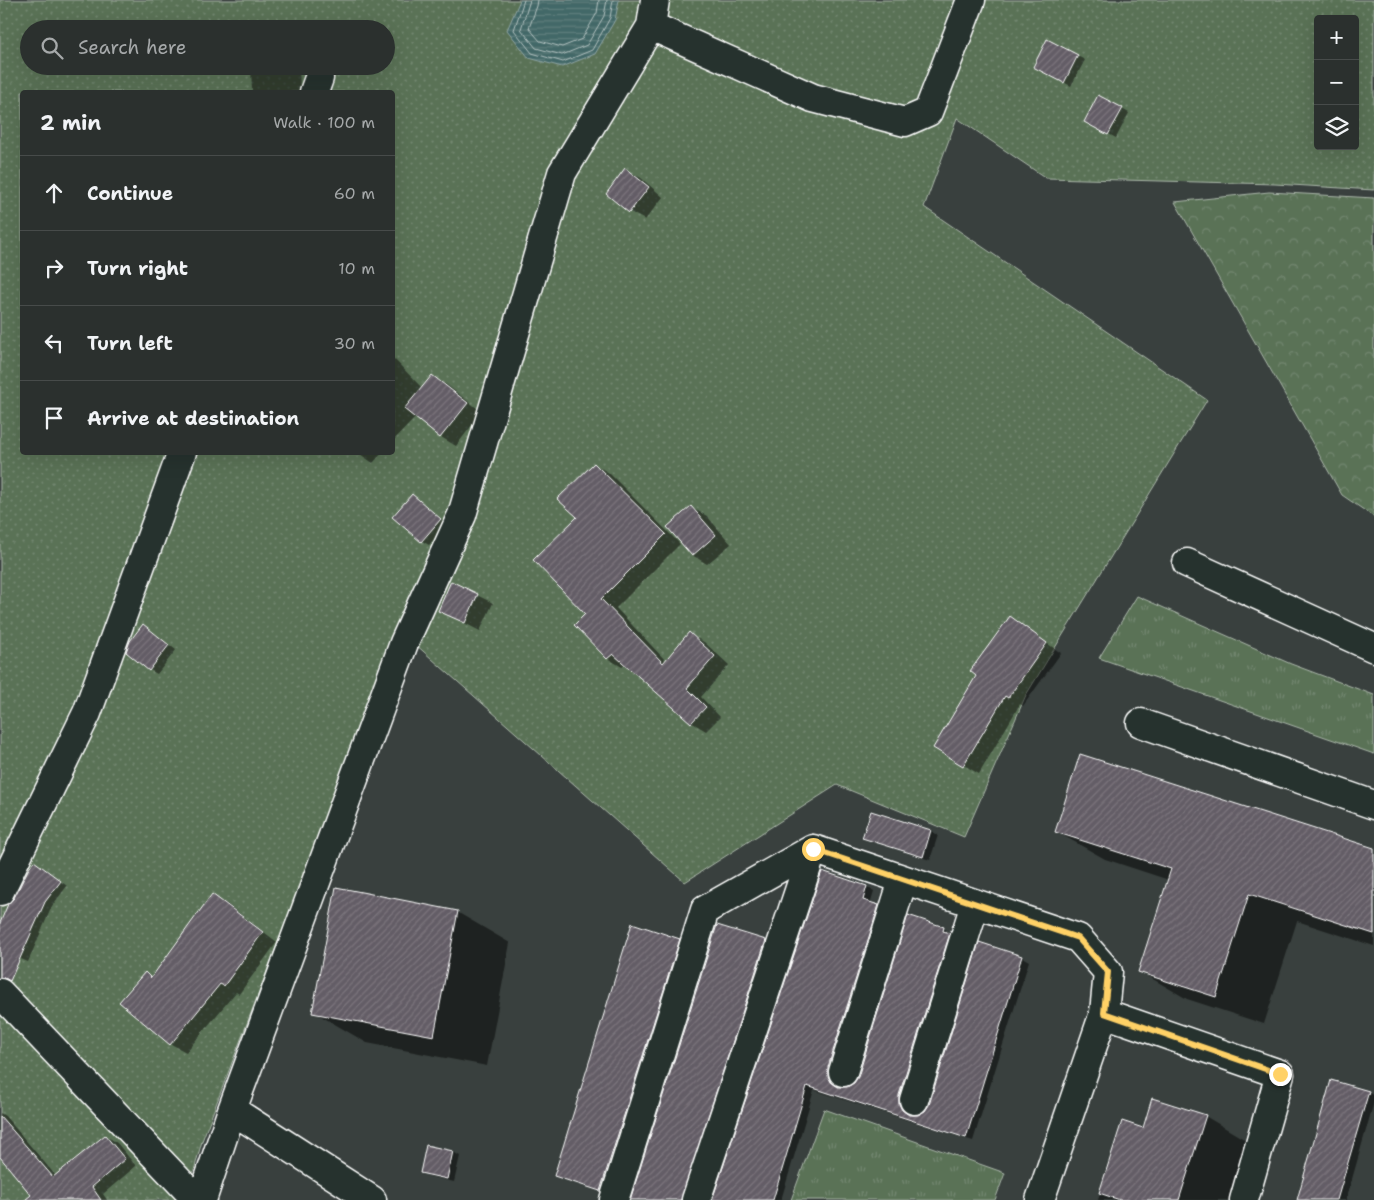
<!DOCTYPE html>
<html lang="en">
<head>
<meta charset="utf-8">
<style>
	:root { --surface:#2b302e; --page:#333836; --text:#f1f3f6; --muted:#a6a9aa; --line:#474b4a }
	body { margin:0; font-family:"Shantell Sans",sans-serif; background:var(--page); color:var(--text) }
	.controls { position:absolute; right:15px; top:15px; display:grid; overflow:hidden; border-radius:5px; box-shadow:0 5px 20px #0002 }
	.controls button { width:45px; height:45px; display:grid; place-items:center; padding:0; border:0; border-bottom:1px solid var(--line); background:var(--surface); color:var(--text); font:25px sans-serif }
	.stop { position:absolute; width:15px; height:15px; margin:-11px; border:4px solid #ffd166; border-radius:50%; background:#fff }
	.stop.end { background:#ffd166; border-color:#fff; box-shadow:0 1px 5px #0008 }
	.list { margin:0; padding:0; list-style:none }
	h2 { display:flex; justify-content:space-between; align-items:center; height:65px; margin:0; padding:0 20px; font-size:21px }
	h2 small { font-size:16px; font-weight:400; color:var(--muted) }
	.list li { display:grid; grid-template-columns:32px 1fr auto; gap:15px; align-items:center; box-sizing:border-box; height:75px; padding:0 20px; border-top:1px solid var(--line) }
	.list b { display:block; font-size:19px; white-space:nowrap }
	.list em { font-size:16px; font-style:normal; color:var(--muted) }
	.icon { flex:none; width:28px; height:28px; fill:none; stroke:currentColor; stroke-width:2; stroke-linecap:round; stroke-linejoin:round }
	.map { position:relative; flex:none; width:1374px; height:1200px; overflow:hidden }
	.search { position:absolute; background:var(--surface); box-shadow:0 5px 20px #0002; left:20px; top:20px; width:375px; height:55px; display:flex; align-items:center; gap:12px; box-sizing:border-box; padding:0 18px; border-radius:28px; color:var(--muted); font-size:19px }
	.panel { position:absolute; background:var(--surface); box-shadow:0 5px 20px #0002; left:20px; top:90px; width:375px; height:365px; border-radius:5px }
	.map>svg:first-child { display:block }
	.forest { fill:url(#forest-crowns); stroke:#acb8ab }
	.park { fill:url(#park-tufts); stroke:#acb8ab }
	.garden { fill:url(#garden-dots); stroke:#acb8ab; fill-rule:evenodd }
	.water { fill:url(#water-rules); stroke:#8ea4a4 }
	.shadow { fill:#0007 }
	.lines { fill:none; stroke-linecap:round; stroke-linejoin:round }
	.shore { stroke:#b4c3c2; stroke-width:1 }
	.building { fill:url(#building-hatch); stroke:#fff }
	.minor-casing { stroke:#fff; stroke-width:31 }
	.minor { stroke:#26332d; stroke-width:28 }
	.route { stroke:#ffd166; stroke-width:6 }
</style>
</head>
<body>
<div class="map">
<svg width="1374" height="1200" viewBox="0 0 1374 1200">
	<defs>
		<pattern id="forest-crowns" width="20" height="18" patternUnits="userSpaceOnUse" patternTransform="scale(1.25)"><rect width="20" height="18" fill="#5a7257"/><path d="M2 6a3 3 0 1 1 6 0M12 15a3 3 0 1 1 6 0" fill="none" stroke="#738770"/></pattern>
		<pattern id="park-tufts" width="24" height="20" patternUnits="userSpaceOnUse" patternTransform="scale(1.25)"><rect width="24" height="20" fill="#5a7257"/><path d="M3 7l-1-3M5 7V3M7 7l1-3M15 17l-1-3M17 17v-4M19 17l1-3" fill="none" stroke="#738770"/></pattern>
		<pattern id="garden-dots" width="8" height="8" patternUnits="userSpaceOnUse" patternTransform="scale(1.25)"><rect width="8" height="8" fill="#5a7257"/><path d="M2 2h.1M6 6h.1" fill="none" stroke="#738770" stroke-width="1.8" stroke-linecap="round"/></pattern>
		<pattern id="water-rules" width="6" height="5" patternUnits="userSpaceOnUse" patternTransform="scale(1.25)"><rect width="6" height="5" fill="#436867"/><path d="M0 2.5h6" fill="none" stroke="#5f7f7e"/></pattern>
		<pattern id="building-hatch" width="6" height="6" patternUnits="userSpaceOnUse" patternTransform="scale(1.25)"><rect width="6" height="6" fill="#645d66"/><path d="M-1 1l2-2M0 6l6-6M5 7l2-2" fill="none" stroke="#7b757d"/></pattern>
	</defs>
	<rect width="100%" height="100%" fill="#39403e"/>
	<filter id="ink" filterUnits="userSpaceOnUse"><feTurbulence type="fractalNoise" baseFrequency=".02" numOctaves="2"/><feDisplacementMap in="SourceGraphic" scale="10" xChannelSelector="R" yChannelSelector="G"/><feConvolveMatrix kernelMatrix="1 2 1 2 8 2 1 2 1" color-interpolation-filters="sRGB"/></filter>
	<g filter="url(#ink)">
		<path class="forest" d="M1269 192 1374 198V517L1342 495 1175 202Z"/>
		<path class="park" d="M1137 596 1291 664 1374 695V754L1099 658Z
			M824 1109 1005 1173 995 1200H791Z"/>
		<path class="garden" d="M0 0H1374V190L1275 184 1046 178 957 118 924 207 1207 400 1026 695 964 837 837 785 685 882 398 629 202 1141 186 1200H0ZM1318 19H1355V146H1318ZM29 29H386V66H29ZM22 92H392V452H22Z"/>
		<path class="water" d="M520 0H619L615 20 595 54 562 67 529 58 507 30Z"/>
		<path class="shadow" d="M1048 41 1085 60 1071 86 1042 71Z
			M251 66H299L300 92H254L252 91Z
			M1099 96 1129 113 1116 138 1085 121Z
			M626 170 641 178 663 197 645 220 630 212Z
			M392 357 423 389 432 376 447 385 482 412 456 446 441 437 416 417 392 442Z
			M357 452H383L373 463Z
			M594 464 609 473 680 544 616 608 666 661 689 634 704 642 729 665 701 697 720 717 706 731 691 722 626 664 622 667 607 658 587 614 578 517Z
			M412 496 419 500 447 524 429 545 422 541Z
			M692 508 707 516 731 544 707 564 692 555Z
			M452 583 493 603 480 631 439 610Z
			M1010 618 1061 653 1023 706 1020 704 979 774 935 748Z
			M150 630 176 650 157 674 150 670Z
			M871 812 931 831 938 835 930 860 871 841 864 837Z
			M1057 832 1374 849V946L1297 921 1264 1024 1187 999 1139 971 1169 880 1105 859Z
			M42 867 67 886 52 906 28 962 0 950V926Z
			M867 887 874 891 870 904 885 911 835 1081 839 1088H847L855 1084 943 928 956 938 906 1109 910 1116H918L926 1112 1022 957 1029 961 973 1141 814 1090 781 1200H714Z
			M212 896 227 904 277 942 239 994 236 992 186 1052 171 1044 145 974 152 978Z
			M457 912 510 943 487 1066 367 1043 314 1012Z
			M718 926 766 942 773 946 688 1200H632Z
			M679 940 686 944 608 1194 563 1179 555 1175Z
			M1368 1092 1374 1096V1102L1346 1200H1298Z
			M0 1113 5 1116 56 1176 106 1136 117 1143 136 1166 103 1194 107 1200H32L33 1195 0 1155Z
			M1205 1116 1249 1142 1231 1200H1098L1122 1123 1144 1130Z
			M427 1146 453 1152 460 1156 454 1182 429 1176 422 1172Z"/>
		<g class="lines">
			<path class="shore" d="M524 0 514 30 532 53 563 62 592 50 610 18 613 0
				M530 0 521 29 536 48 562 55 587 45 604 16 607 0
				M538 0 537 6 529 28 540 41 562 47 582 39 597 13 599 0"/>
		</g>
		<path class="building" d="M1047 39 1078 55 1064 83 1033 67Z
			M1098 95 1123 108 1108 135 1084 122Z
			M625 168 649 187 629 213 606 194Z
			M432 375 468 403 440 438 404 409Z
			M594 463 666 534 601 599 663 663 689 632 715 656 687 688 706 707 691 723 613 654 607 659 574 625 585 614 533 560 577 517 557 499Z
			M412 494 441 519 421 542 392 517Z
			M691 506 716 535 692 556 667 527Z
			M451 581 478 594 465 623 438 611Z
			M1010 616 1047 643 1008 698 1005 696 963 766 933 748 976 676 970 671Z
			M143 624 169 645 149 671 126 652 130 641Z
			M1080 754 1374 848V934L1249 894 1216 997 1138 972 1171 869 1055 832Z
			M871 811 931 830 923 857 862 838Z
			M34 861 61 881 45 902 10 981 5 978H0V923L8 904 14 898 28 870Z
			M822 871 867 886 863 900 879 905 828 1067V1076L831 1082 838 1087H847L854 1083 858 1077 908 915 944 927 943 931 950 933 899 1095V1104L902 1110 909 1115H918L925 1111 929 1105 979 942 1022 956 966 1138 807 1086 773 1200H712Z
			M336 887 458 911 434 1036 312 1013Z
			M212 894 263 932 224 986 220 984 170 1045 119 1002 145 972 151 978Z
			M632 923 680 939 600 1191 554 1176Z
			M717 925 766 940 681 1200H630Z
			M1331 1080 1369 1091 1337 1200H1297Z
			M1152 1098 1206 1115 1179 1200H1120L1099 1193 1122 1121 1143 1128Z
			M0 1116 53 1177 105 1135 125 1159 92 1187 101 1200H25L31 1195 0 1157Z
			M426 1145 453 1151 447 1179 420 1173Z"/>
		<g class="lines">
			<defs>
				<path id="minor" d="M651 26 813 98 905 122 928 112 971 0
					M314 92 319 78
					M1187 563 1374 648
					M1141 723 1374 805
					M0 891 87 713 182 452
					M0 993 197 1200
					M1104 1013 1280 1074 1244 1200
					M843 1072 903 880
					M914 1100 975 904
					M232 1110 372 1200
					M202 1200 232 1110 404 643 462 515 562 173 651 26 655 0
					M614 1200 705 910 813 849 1078 938 1108 972 1104 1013 1040 1200
					M696 1200 813 849"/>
			</defs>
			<use href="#minor" class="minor-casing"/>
			<use href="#minor" class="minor"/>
		</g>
	</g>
	<g class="lines" filter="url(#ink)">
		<path class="route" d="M813 849 1078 938 1108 972 1104 1013 1280 1074"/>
	</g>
</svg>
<div class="controls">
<button>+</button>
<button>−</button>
<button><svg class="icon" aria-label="layers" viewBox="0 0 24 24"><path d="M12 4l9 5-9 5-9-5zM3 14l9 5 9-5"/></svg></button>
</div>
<div class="stop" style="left:813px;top:849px"></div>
<div class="stop end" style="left:1280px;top:1074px"></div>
<div class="search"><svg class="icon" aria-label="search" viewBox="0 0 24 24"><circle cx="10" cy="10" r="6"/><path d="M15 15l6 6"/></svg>Search here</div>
<section class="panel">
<h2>2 min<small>Walk · 100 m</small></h2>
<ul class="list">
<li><svg class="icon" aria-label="ahead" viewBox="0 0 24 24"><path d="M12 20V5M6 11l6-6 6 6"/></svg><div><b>Continue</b></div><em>60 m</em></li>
<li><svg class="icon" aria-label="right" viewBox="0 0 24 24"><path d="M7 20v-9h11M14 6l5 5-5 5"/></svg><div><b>Turn right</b></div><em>10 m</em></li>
<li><svg class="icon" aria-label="left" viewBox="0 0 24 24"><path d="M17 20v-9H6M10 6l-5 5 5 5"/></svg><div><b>Turn left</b></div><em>30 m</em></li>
<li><svg class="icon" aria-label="arrive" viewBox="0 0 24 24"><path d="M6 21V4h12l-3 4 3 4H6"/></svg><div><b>Arrive at destination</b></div></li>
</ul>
</section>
</div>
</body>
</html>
